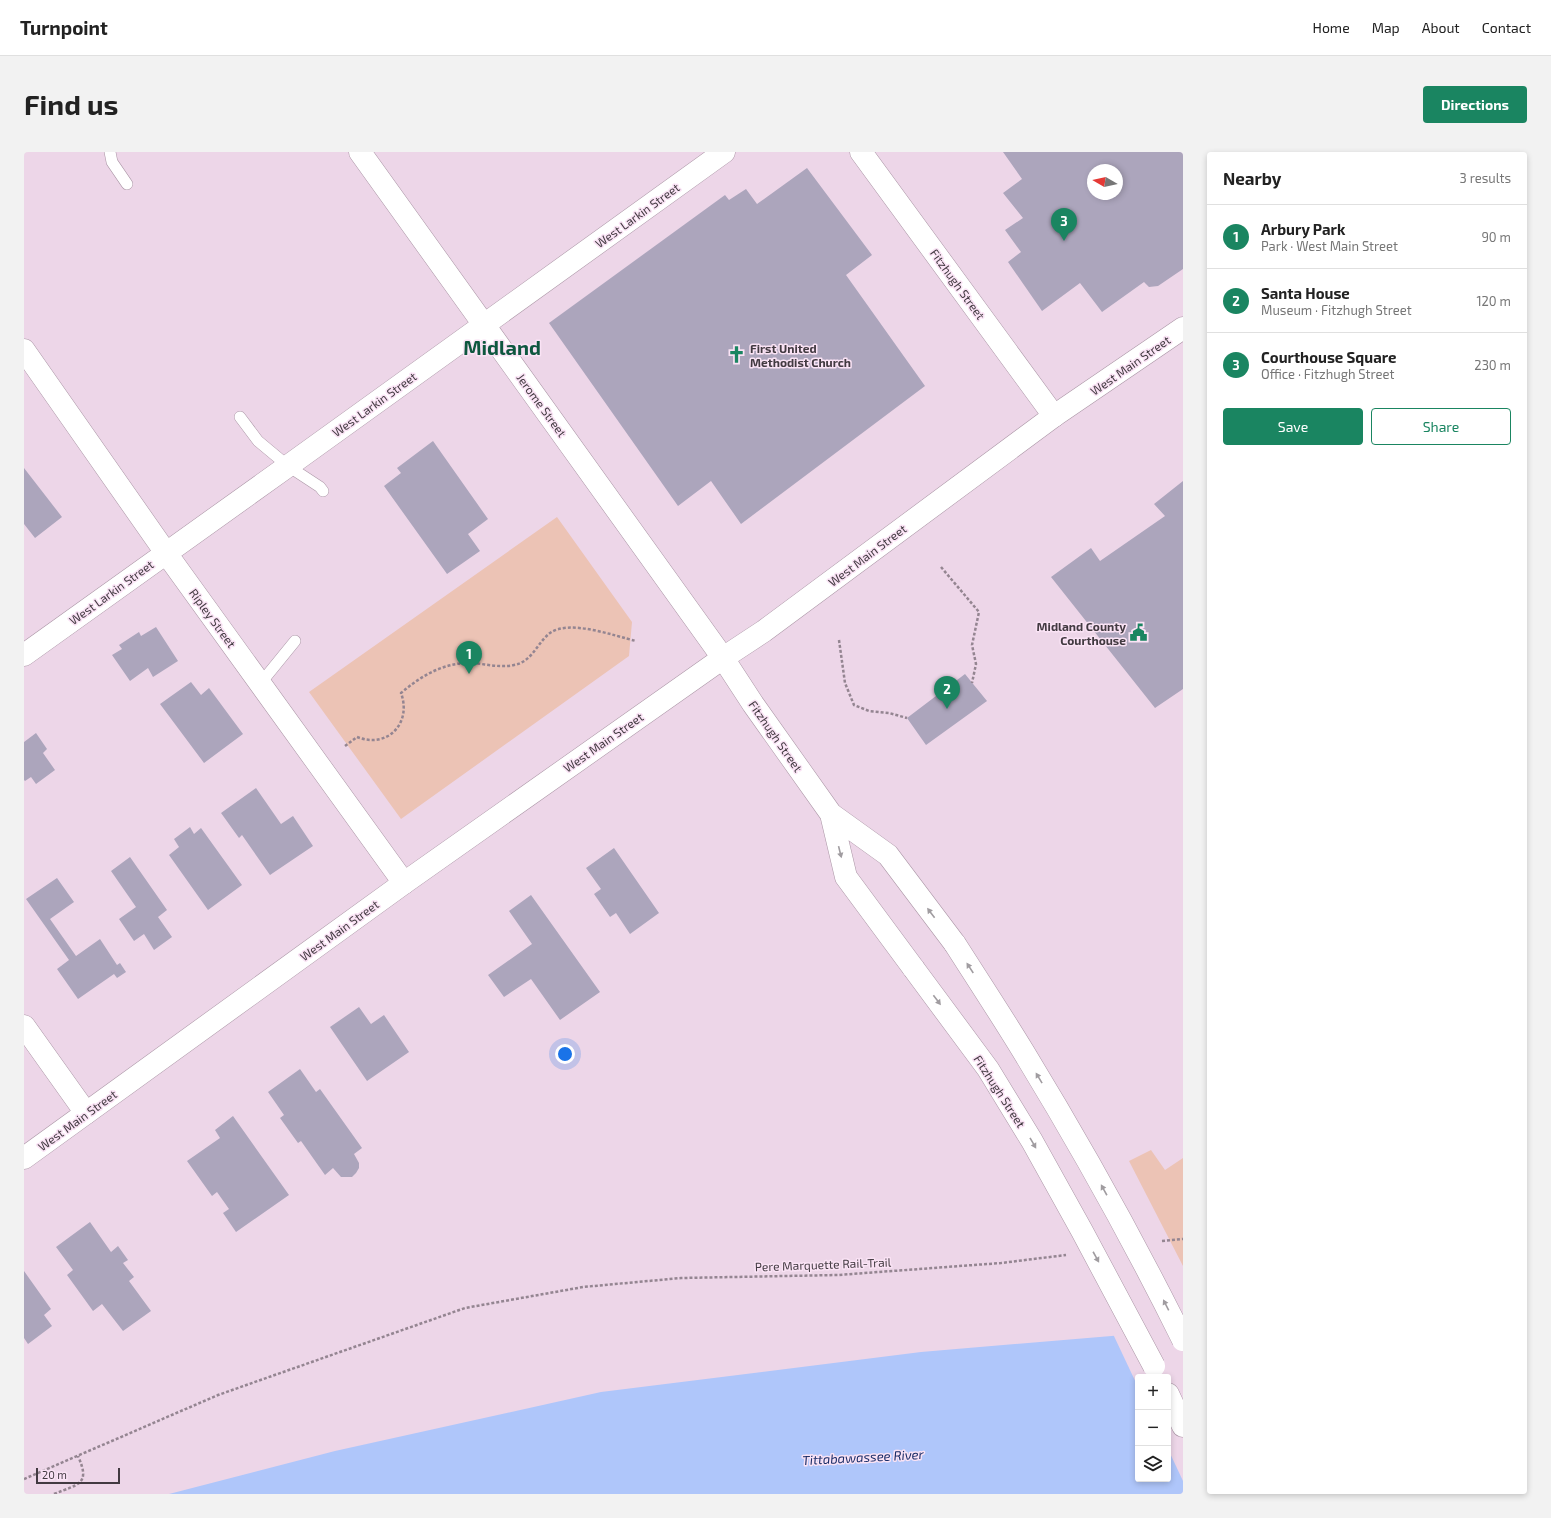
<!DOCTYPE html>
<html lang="en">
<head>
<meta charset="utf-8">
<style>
	:root { --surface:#fff; --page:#f2f2f2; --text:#222; --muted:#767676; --line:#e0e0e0; --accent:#1a8561 }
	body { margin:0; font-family:"Exo 2",sans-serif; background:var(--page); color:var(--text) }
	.controls { position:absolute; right:12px; bottom:12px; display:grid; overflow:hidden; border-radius:4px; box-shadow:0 2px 6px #0003 }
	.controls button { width:36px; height:36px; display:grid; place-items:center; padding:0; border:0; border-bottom:1px solid var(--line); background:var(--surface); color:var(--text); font:20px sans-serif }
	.compass { position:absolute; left:1063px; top:12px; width:36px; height:36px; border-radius:50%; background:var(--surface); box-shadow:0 2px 6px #0003; rotate:279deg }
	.scale { position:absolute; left:12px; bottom:10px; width:84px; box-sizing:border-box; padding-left:4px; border:2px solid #423a41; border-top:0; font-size:11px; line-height:14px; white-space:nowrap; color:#423a41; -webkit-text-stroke:3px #fae3f5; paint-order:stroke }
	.you { position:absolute; left:541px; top:902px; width:14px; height:14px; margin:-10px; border:3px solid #fff; border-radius:50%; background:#1a73e8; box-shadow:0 0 0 6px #1a73e833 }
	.badge { display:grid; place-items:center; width:26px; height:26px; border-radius:50%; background:var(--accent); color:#fff; font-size:13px; font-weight:700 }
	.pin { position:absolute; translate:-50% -33px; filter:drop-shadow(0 1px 2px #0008) }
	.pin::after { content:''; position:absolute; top:21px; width:14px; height:12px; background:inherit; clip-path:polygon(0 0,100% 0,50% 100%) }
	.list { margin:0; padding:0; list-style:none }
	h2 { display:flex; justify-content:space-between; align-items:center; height:52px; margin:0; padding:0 16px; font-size:17px }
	h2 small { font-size:13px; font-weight:400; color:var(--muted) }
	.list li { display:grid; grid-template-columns:26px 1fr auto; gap:12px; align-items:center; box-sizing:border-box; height:64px; padding:0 16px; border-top:1px solid var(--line) }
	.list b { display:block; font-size:15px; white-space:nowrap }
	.list p { margin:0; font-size:13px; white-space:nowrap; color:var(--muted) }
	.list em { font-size:13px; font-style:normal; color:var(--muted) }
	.actions { display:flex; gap:8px; padding:12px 16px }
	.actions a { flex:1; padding:9px 0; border:1px solid var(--accent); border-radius:4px; text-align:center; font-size:14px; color:var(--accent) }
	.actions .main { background:var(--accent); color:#fff }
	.icon { flex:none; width:22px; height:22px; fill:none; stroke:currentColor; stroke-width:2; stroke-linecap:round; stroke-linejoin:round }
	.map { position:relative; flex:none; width:1159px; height:1342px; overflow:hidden; border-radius:4px }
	header { display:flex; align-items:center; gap:24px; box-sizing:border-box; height:56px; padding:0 20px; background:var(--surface); border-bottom:1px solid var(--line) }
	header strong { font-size:19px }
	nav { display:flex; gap:22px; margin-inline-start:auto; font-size:14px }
	.intro { display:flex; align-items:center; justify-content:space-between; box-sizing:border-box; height:96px; padding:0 24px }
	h1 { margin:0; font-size:28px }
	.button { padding:10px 18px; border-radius:4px; background:var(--accent); color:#fff; font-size:14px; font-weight:700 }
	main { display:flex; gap:24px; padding:0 24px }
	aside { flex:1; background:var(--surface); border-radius:4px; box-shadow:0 2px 6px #0003 }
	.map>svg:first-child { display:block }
	.green { fill:#ecc3b5 }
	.water { fill:#afc6fa; fill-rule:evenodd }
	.pier { fill:#edd6e8 }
	.building { fill:#aca5bc; fill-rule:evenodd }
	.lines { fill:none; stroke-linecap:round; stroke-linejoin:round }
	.lane-casing { stroke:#ab96a6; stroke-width:12 }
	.street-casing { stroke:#ab96a6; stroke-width:23 }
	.secondary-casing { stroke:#ab96a6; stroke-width:23 }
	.highway-casing { stroke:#ab96a6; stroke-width:23 }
	.path { stroke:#948591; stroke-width:2.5; stroke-dasharray:3 2; stroke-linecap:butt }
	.lane { stroke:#fff; stroke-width:11 }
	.street { stroke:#fff; stroke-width:22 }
	.secondary { stroke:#fff; stroke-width:22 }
	.highway { stroke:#fff; stroke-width:22 }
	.highway-bridge-casing { stroke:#ab96a6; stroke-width:23; stroke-linecap:butt }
	.highway-bridge { stroke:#fff; stroke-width:22 }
	.oneway { fill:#a09ca0 }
	.labels { text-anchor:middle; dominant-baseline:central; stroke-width:3; stroke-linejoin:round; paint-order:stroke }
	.street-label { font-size:12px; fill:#423a41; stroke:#fae3f5 }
	.poi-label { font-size:12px; font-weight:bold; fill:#423a41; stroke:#fae3f5; text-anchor:start }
	.water-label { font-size:13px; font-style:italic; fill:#172b66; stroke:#fae3f5 }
	.town-label { font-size:20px; font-weight:bold; fill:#0e573f; stroke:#fae3f5 }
</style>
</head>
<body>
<header>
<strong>Turnpoint</strong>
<nav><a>Home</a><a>Map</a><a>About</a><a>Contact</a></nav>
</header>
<div class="intro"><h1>Find us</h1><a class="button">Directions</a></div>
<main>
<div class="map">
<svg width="1159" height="1342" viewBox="0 0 1159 1342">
	<rect width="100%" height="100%" fill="#edd6e8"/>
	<path class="green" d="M533 365 608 470 605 504 377 667 285 540Z
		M1127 998 1141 1018 1159 1006V1114L1105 1009Z"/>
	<path class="water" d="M1159 1178V1342H145L311 1299 577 1240 897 1200ZM1114 1225H1144V1327H1114Z"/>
	<path class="pier" d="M1159 1176V1329L1144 1297V1225H1114V1235L1089 1182Z"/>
	<path class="building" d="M979 0H1159V117L1134 134 1125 135 1120 130 1078 160 1056 131 1018 159 984 110 997 100 981 78 999 66 979 41 998 27ZM1069 18H1093V42H1069Z
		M783 16 848 103 822 123 901 234 717 372 687 329 654 354 525 171 701 43 705 48 722 37 733 52Z
		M409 289 464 367 444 382 456 399 423 422 360 334 377 321 373 316Z
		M0 316 38 365 11 386 0 372Z
		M1159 329V537L1131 556 1027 425 1067 396 1076 409 1141 364 1130 352Z
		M132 475 154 509 129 525 124 516 106 529 88 503 98 497 95 493 115 480 117 484Z
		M941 522 963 549 902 593 883 566Z
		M167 530 177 543 185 536 219 582 180 611 136 552Z
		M12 581 23 597 19 601 31 618 12 632 7 625 1 629 0 628V590Z
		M232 636 257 672 269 664 289 694 246 723 218 683 215 686 197 661Z
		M166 675 170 682 177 676 218 733 184 758 145 703 155 695 150 687Z
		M590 696 635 761 606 782 592 761 586 765 570 742 577 737 562 716Z
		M106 705 143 758 134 765 148 785 130 798 120 782 110 789 95 767 112 755 87 719Z
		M33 726 50 750 26 767 52 804 76 787 93 813 96 811 102 820 93 826 90 822 54 847 33 817 45 808 2 747Z
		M507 743 576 840 536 868 507 827 480 845 464 823 508 792 485 759Z
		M335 855 347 872 360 863 385 900 343 929 306 875Z
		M276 917 292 940 296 937 338 996 330 1002 335 1011V1016L332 1021 328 1025H317L309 1016 301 1023 277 989 274 991 256 966 260 963 244 940Z
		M209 964 265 1043 212 1080 199 1061 205 1057 193 1040 188 1044 163 1009 196 986 191 978Z
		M66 1070 87 1100 94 1094 104 1108 99 1111 110 1125 105 1129 127 1159 99 1179 78 1152 69 1159 43 1123 49 1118 32 1095Z
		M0 1119 27 1157 20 1163 28 1174 4 1192 0 1186Z"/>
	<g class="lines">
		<defs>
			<path id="lane" d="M86 0 88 10 103 32
				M216 265 234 289 264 314 296 335 299 339
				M236 532 271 489"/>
			<path id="street" d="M837 0 1030 264
				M0 198 142 401 380 731
				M0 503 264 314 700 0
				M0 874 62 961"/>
			<path id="secondary" d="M0 1006 380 731 699 506 740 479 1030 264 1159 176"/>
			<path id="highway" d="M336 0 699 506 729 552 807 662 864 703 931 792
				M807 662 822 725 890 817
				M1144 1242 1159 1274"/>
		</defs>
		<use href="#lane" class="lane-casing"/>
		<use href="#street" class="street-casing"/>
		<use href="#secondary" class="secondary-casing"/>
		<use href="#highway" class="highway-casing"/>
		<path class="path" d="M917 415 955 460 948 493 952 512 948 531
			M815 488 821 531 830 553 845 559 865 561 883 566
			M321 594 333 585C364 597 388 571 377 541 397 524 420 510 448 511 462 512 476 516 490 513 508 510 513 491 526 481 545 467 591 484 612 489
			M1138 1089 1159 1087
			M0 1327 194 1243 441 1156 559 1135 657 1126 814 1123 977 1111 1042 1103
			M30 1342C54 1332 67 1333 54 1304"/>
		<use href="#lane" class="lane"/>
		<use href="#street" class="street"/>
		<use href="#secondary" class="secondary"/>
		<use href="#highway" class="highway"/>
		<defs>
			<path id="highway-bridge" d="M931 792C954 828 977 863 999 899 1057 994 1110 1089 1159 1188
				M890 817 964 917 1008 989 1058 1079 1130 1214"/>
		</defs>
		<use href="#highway-bridge" class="highway-bridge-casing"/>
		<use href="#highway-bridge" class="highway-bridge"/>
	</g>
	<defs><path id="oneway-solid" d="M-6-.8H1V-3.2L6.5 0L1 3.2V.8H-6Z"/></defs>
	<g class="oneway">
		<use href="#oneway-solid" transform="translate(816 700) rotate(76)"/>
		<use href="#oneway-solid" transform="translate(907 761) rotate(-127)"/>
		<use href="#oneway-solid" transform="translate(946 816) rotate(-123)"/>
		<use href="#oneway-solid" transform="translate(913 848) rotate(53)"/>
		<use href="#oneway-solid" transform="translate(1015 926) rotate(-121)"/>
		<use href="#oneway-solid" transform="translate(1009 991) rotate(60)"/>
		<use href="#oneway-solid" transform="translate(1080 1038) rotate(-119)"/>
		<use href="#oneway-solid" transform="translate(1072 1105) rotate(61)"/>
		<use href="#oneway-solid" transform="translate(1142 1153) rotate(-117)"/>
	</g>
	<defs>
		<symbol id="church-bare" viewBox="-9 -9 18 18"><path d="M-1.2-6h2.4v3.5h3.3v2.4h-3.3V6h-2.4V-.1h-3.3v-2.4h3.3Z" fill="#1a8561" stroke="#fae3f5" stroke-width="2.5" paint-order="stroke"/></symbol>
		<symbol id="civic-bare" viewBox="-9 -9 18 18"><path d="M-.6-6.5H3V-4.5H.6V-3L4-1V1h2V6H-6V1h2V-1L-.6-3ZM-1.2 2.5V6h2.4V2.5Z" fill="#1a8561" stroke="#fae3f5" stroke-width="2.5" paint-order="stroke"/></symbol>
	</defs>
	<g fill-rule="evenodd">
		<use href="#church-bare" x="700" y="190" width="25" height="25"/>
		<use href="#civic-bare" x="1102" y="468" width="25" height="25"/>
	</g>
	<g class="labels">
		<g class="street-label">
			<text transform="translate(613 63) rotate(-36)">West Larkin Street</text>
			<text transform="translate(934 132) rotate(54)">Fitzhugh Street</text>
			<text transform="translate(1106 213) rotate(-35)">West Main Street</text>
			<text transform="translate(350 252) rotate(-36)">West Larkin Street</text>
			<text transform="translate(518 253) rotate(54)">Jerome Street</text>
			<text transform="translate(843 403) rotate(-37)">West Main Street</text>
			<text transform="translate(87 440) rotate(-36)">West Larkin Street</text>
			<text transform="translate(189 466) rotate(54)">Ripley Street</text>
			<text transform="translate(752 584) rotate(55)">Fitzhugh Street</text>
			<text transform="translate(579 590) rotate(-35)">West Main Street</text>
			<text transform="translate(315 778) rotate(-36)">West Main Street</text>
			<text transform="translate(976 939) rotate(57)">Fitzhugh Street</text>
			<text transform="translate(53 968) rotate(-36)">West Main Street</text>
			<text transform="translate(799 1112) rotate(-2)">Pere Marquette Rail-Trail</text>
		</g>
		<g class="poi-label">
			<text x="726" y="196">First United<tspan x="726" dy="14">Methodist Church</tspan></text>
			<text x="1102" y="474" text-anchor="end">Midland County<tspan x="1102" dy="14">Courthouse</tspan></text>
		</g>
		<g class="water-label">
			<text transform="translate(839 1305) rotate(-3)">Tittabawassee River</text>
		</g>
		<g class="town-label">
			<text x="478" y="195">Midland</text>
		</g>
	</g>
</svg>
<div class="controls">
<button>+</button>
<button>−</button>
<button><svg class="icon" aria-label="layers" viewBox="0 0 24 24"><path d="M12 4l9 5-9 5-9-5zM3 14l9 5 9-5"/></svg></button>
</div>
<svg class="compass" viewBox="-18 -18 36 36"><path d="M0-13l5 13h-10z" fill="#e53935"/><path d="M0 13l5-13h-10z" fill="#767676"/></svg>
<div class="scale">20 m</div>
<div class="you"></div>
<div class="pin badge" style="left:445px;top:522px">1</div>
<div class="pin badge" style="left:923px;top:557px">2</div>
<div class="pin badge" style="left:1040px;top:89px">3</div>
</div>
<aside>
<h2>Nearby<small>3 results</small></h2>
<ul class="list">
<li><span class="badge">1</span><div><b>Arbury Park</b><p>Park · West Main Street</p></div><em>90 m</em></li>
<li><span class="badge">2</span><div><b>Santa House</b><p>Museum · Fitzhugh Street</p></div><em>120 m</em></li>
<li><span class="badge">3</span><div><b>Courthouse Square</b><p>Office · Fitzhugh Street</p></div><em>230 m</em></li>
</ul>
<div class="actions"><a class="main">Save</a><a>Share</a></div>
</aside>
</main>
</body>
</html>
